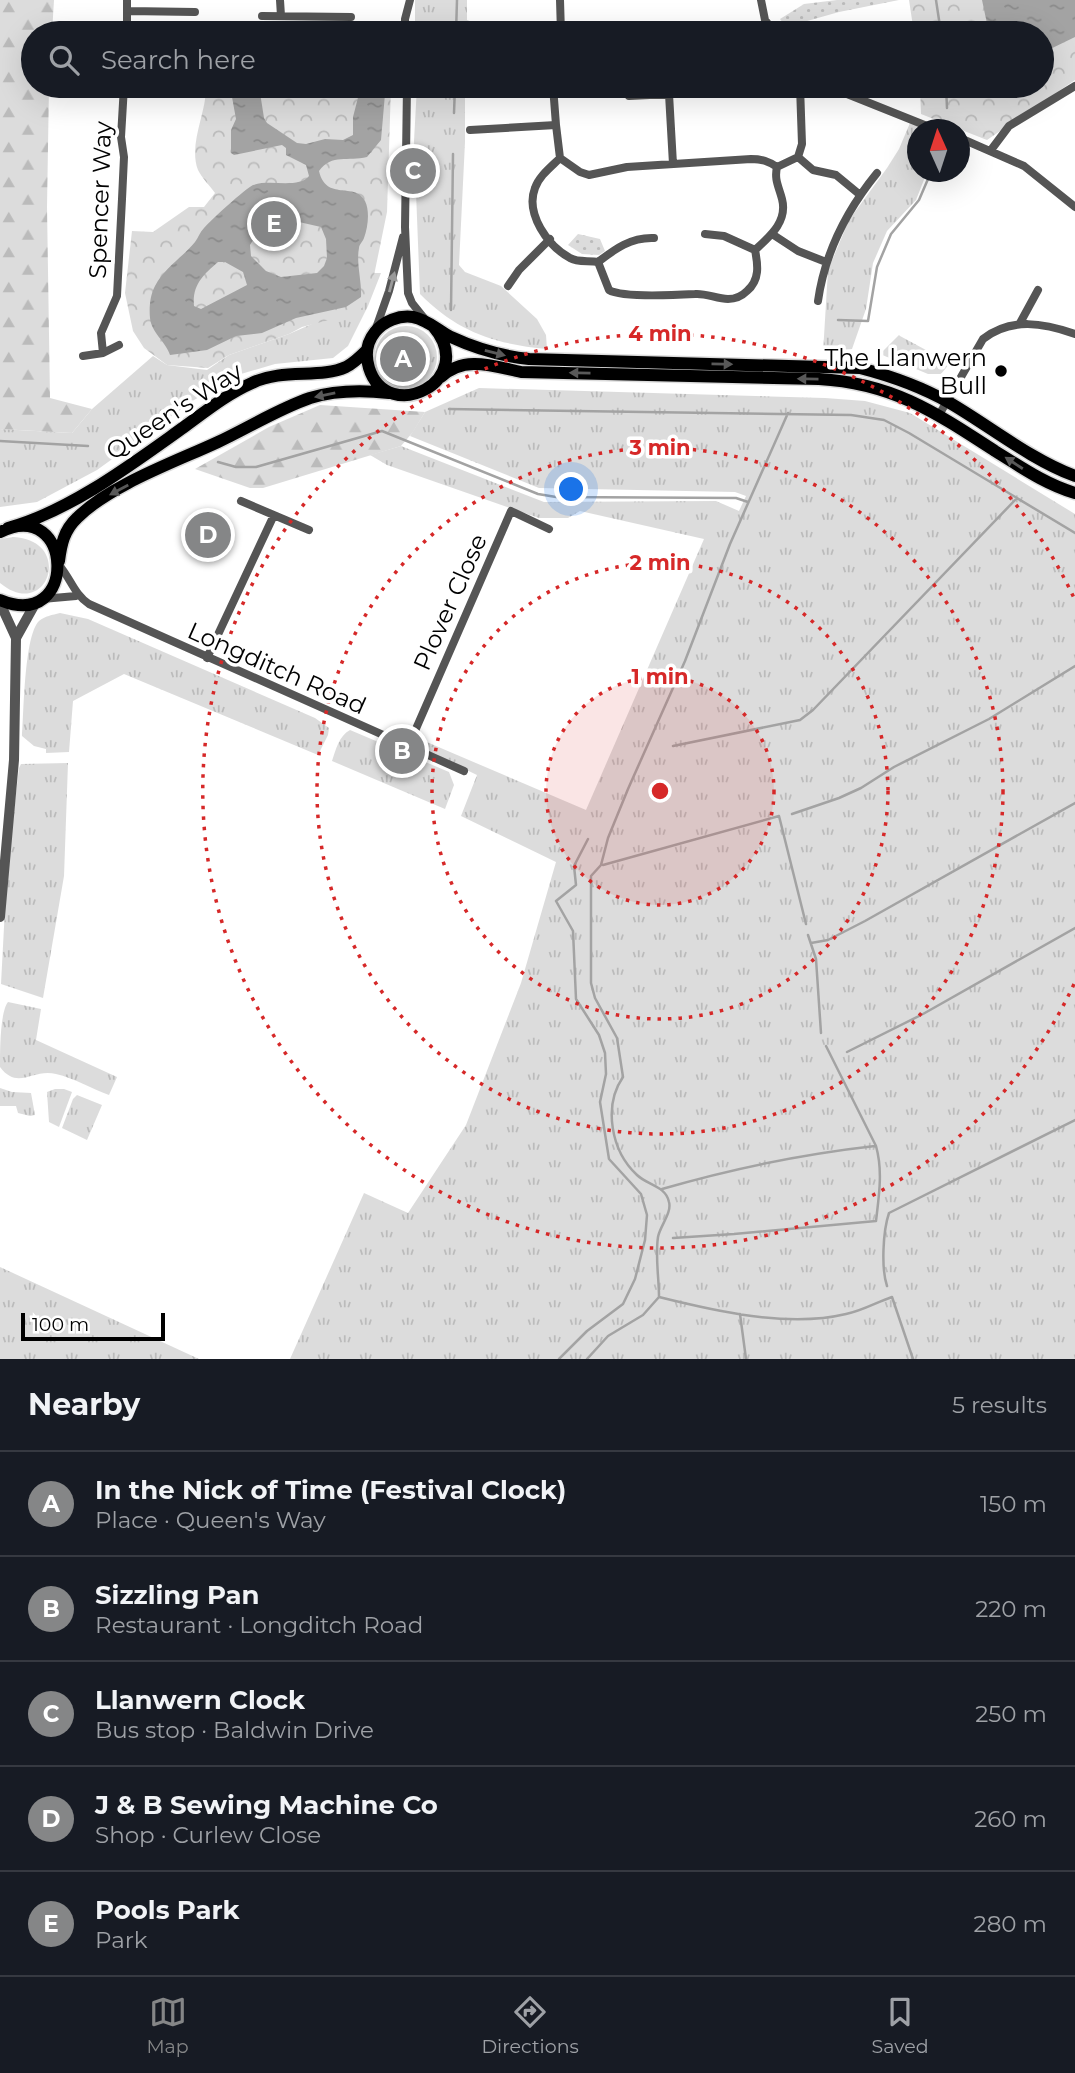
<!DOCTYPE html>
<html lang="en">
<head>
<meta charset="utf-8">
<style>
	:root { --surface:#171b24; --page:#242831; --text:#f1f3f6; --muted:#9ea1a6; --line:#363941; --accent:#858687 }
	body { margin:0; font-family:Montserrat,sans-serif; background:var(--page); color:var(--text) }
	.compass { position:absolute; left:907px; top:119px; width:63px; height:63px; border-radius:50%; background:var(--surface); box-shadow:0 7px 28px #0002; rotate:357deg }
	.scale { position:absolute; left:21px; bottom:18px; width:144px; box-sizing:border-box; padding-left:7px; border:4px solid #000; border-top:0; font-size:19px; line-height:24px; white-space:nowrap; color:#000; -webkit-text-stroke:5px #fff; paint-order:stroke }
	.you { position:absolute; left:572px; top:490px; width:24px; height:24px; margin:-18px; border:5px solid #fff; border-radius:50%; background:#1a73e8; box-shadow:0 0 0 10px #1a73e833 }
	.badge { display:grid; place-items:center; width:46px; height:46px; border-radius:50%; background:var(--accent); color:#fff; font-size:23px; font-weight:700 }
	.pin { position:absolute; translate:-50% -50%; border:4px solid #fff; box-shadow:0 2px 7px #0006 }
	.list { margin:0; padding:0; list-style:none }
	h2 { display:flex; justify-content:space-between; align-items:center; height:91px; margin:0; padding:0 28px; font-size:30px }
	h2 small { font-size:23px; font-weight:400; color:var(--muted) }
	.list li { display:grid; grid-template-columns:46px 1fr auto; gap:21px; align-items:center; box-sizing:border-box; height:105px; padding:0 28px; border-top:2px solid var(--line) }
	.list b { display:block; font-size:26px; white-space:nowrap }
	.list p { margin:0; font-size:23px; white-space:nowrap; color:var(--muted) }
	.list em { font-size:23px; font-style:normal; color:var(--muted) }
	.icon { flex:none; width:38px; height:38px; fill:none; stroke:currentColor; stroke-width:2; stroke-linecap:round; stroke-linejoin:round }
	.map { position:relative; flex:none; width:1075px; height:1359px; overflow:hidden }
	.search { position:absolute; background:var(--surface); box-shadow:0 7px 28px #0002; left:21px; right:21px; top:21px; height:77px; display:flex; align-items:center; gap:18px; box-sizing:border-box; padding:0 24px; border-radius:38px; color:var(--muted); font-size:26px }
	.sheet { height:616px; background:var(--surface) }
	nav { display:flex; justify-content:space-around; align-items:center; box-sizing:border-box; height:98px; border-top:2px solid var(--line); background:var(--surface); font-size:19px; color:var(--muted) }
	nav a { display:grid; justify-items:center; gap:4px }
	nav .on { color:var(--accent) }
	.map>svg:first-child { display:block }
	.grass { fill:url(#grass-tufts) }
	.forest { fill:url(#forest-firs) }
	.park { fill:url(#park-crowns) }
	.garden { fill:url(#garden-dots) }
	.water { fill:url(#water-ripples); fill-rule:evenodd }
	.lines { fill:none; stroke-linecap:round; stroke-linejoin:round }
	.stream { stroke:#a3a3a3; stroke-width:2.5 }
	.primary-casing { stroke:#dbdbdb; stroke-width:15 }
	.minor { stroke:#555; stroke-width:8 }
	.tertiary { stroke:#555; stroke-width:10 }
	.primary { stroke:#000; stroke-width:12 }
	.oneway { fill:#999 }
	.oneway2 { fill:#595959 }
	.ring { fill:none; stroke:#d62828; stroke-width:3.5; stroke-dasharray:3.5 7 }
	.poi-dot { fill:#000; stroke:#fff; stroke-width:2.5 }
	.labels { text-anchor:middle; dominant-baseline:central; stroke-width:7; stroke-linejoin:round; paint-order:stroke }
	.street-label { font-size:24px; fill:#000; stroke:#fff }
	.poi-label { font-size:24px; fill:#000; stroke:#fff; text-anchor:end }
	.centre { fill:#d62828; stroke:#fff; stroke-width:3.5 }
	.ring-label { font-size:21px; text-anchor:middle; font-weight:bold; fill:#d62828; stroke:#fff; stroke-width:7; stroke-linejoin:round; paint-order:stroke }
</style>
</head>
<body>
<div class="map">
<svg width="1075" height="1359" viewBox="0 0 1075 1359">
	<defs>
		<pattern id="grass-tufts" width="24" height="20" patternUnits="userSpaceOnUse" patternTransform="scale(1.75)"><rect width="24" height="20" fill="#dcdcdc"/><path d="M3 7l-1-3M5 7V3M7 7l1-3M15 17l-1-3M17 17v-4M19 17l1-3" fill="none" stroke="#bbb"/></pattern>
		<pattern id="forest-firs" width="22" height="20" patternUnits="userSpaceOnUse" patternTransform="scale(1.75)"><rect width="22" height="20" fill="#dcdcdc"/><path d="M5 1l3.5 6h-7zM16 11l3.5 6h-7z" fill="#bbb"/></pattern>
		<pattern id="park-crowns" width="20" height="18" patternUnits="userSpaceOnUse" patternTransform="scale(1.75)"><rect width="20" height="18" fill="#dcdcdc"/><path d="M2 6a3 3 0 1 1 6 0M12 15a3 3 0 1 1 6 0" fill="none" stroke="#bbb"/></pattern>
		<pattern id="garden-dots" width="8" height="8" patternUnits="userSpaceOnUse" patternTransform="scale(1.75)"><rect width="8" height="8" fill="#dcdcdc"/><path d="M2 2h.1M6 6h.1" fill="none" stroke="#bbb" stroke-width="1.8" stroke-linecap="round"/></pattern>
		<pattern id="water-ripples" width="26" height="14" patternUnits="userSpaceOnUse" patternTransform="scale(1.75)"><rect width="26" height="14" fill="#a3a3a3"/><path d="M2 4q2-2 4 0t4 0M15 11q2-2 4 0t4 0" fill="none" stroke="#8b8b8b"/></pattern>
	</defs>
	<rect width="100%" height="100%" fill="#fff"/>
	<path class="grass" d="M415 0H467V20L497 32 555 27 554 33H415Z
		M417 86H465V142L459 265 465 272 501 286 537 319 546 335 547 349C494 344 458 332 420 294L414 141Z
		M910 123 925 129 918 130V172H927L916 200 887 231 873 263 866 309 852 349 823 353 828 270 849 220 887 168 899 149Z
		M374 273H381L368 306 348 346 333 358 275 364 241 374 194 400 97 470 37 502 0 507V429L72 433 92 409 153 356 167 365 207 370 229 355 289 334 362 302Z
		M375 357a31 31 0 1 1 62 0a31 31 0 1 1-62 0Z
		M899 335 900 336 950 363 941 374H928L880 354Z
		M479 388 825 398 865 401 910 413 1075 514V1359H290L364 1193 408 1213 466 1125 521 983 556 862 461 816 477 775 419 747 422 740 586 810 704 539 580 511 568 518H539L387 465 370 455 401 446 544 502 716 501 739 511 746 496 735 492 539 488 410 436 425 412Z
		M14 537C75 541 47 622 0 583V539Z
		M60 613 88 619 315 718 329 728 328 735 318 755 124 674 73 701 69 752 46 753V749L34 746 22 736C24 713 24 636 39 621 45 616 52 615 60 613Z
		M350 730 449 772 454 785 445 809 332 761C336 749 339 736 350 730Z
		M68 763 64 876 43 998 1 984 7 870 19 768 21 764Z
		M8 1002 41 1009 36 1040 117 1077 109 1095C92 1089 74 1078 56 1074 33 1068 18 1091 0 1067 0 1051 0 1012 8 1002Z
		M0 1088 12 1092 31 1093 35 1115 30 1116 18 1113 16 1106H0Z
		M55 1089H64L72 1092 59 1127 49 1122 47 1092Z
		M77 1095 102 1105 87 1140 62 1128 73 1099Z
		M0 1267 199 1359H0Z"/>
	<path class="forest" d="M0 0H54L52 33H33V86H49L47 207 50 398 92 409 72 433 0 429Z
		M320 405 425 412 413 432 401 446 263 488H250L195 469 269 427Z"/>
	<path class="park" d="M909 0H1075V80L987 140 921 114 920 86H1042V33H914Z
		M203 21 242 27 320 26 382 30 385 33H193L195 24Z
		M206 86H391L387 212 371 290 362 308 352 314 302 327 289 334 229 355 208 368 167 365 144 348 133 331 125 293 132 231 153 232 189 207H204L215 193C210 186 202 178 198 170 188 144 207 112 206 86Z"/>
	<path class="garden" d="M837 0H899L839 12 786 27 780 19 804 4Z
		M578 234 600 239 605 251 599 255 582 254 568 245Z"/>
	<path class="water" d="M982 0H1075V37L1042 53V33H989Z
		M230 86H259L264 118 267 123 297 143 306 144 325 139 343 140 353 135V117L361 86H383L385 94 381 140 367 157C348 162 332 153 319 171 326 202 355 181 365 201 370 211 368 227 364 238 363 241 359 245 359 248 356 263 362 282 361 297L346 307 296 318 262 333 236 336 207 350 170 355C166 342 151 332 150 318 149 308 150 295 155 286 165 267 182 258 195 242 198 238 200 232 204 228 210 221 246 188 253 185 270 179 299 189 309 176L306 165 286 155V148L282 145 234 155 231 153V130L236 119ZM285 222H299L321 227 326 239 327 258 324 266 317 273 281 277 266 271 251 256 250 245C258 231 270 227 285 222ZM218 262H225L243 272 247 285 201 309 194 306C192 285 203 275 218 262Z"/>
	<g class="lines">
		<path class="stream" d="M936 0 941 33
			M456 33 457 0
			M946 86 947 108
			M454 113 455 86
			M451 310 453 154
			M838 320 868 321 877 267 891 234 919 200 931 172
			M449 409 851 415 884 420 909 433 1075 533
			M0 441 88 446
			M218 462 236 467H256L382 431 538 494 556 497 736 498 748 502
			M673 746 800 720 813 710 1017 498
			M792 814 839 798 861 788 894 767 989 719 1075 666
			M603 865 779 816 806 924
			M808 935 816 959 821 1033
			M811 943 828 940 865 921 1075 803
			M847 1052 923 1014 1075 928
			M662 1189C731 1169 803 1154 875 1146
			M673 1238 734 1234 876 1221C879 1195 883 1171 876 1146L826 1046
			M887 1286C881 1268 883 1231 889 1213L1075 1120
			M659 1297C715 1311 788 1328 846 1314 862 1311 877 1302 892 1297L913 1359
			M740 1314 746 1359
			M559 1359 587 1331 623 1304 635 1279 645 1240 647 1215 641 1194 609 1159 600 1102 606 1074 605 1053 599 1035 576 999 573 931 556 901 576 885 574 866 588 839
			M587 1359 608 1336 643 1315 659 1297C659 1277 655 1257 658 1237 660 1226 672 1213 669 1202 666 1186 647 1185 637 1175 611 1151 603 1106 623 1077L617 1038 595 998 591 983V876L601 865 608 838 628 789 685 661 730 544 788 413"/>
		<defs>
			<path id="primary" d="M433 326C480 381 387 426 369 368 365 355 367 342 375 332 384 321 399 315 413 317 428 320 439 331 451 337 477 349 501 356 529 359L860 368C891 376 922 387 950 403 991 427 1030 459 1075 476
				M441 377C464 355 493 366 521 372L819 379C892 383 935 412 995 451 1021 467 1045 484 1075 493
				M8 528C70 511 132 464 184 427 206 411 227 394 252 383 283 368 320 379 346 367 354 363 361 356 367 350
				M0 532C74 496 79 633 0 600
				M59 561C61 545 64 530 77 518 110 485 175 462 218 442 248 428 278 409 310 398 336 390 362 390 389 393"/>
		</defs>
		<use href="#primary" class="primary-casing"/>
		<path class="minor" d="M127 0V33
			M280 0 281 16
			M560 0 561 33
			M761 0 765 20 775 33
			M128 11 195 12
			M262 16 351 17
			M405 33V19L410 0
			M407 86 405 227 408 293 412 303 424 318
			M800 86 802 144 798 157 813 170 836 175 859 194
			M801 86 842 92 937 130
			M669 94 673 164
			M629 96 712 92
			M556 125 560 158C551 167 539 176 535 188 525 214 548 246 570 258 578 263 589 260 598 262L609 290C622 298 677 295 695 294 706 293 717 299 728 299 735 299 742 296 747 291 760 280 758 265 755 250 769 237 788 222 782 199 779 187 774 180 777 167 768 161 762 159 751 159L627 167 589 175 580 172 560 158
			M470 130 556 125 553 86
			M960 138 1024 166 1075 207
			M991 150 1009 126 1075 86
			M777 167 798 157
			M705 234 724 236 755 250
			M772 234 798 251 826 262
			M598 262C615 249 631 237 654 238
			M508 286 519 270 550 239
			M818 301C825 252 846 211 877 173
			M1020 323 1038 290
			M376 328 389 291 403 237
			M103 353 101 333 117 296 122 199 124 157 121 137 124 86
			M83 356 103 353 119 345
			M939 415 983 339C1011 317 1044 323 1075 334
			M241 501 309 530
			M59 565C71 579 74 594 89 604L464 771
			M42 599 76 596
			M207 658 274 515
			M408 747 511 511 549 529"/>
		<path class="tertiary" d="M0 603 16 638 14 760 0 917
			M16 638 36 602"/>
		<use href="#primary" class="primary"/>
	</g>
	<defs><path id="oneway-solid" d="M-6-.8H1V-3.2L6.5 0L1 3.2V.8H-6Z" transform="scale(1.75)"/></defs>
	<use class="oneway" href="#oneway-solid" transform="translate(392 282) rotate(-75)"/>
	<g class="oneway2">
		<use href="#oneway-solid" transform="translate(495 353) rotate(14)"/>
		<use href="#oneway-solid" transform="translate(722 364) rotate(1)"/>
		<use href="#oneway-solid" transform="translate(580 373) rotate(-179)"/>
		<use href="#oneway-solid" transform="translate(808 379) rotate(-179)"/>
		<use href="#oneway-solid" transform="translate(325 395) rotate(168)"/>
		<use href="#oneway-solid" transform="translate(1014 463) rotate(-147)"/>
		<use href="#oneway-solid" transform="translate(119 490) rotate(152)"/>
	</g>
	<circle cx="660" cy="791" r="114" fill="#d62828" fill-opacity=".12"/>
	<g class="ring">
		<circle cx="660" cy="791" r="114"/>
		<circle cx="660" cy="791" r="228"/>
		<circle cx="660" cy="791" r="343"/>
		<path d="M1074 984A457 457 0 1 1 1074 598"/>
	</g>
	<circle class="poi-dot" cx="1001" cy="371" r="7"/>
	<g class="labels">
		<g class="street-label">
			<text transform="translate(100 200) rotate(-88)">Spencer Way</text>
			<text transform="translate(174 411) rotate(-33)">Queen's Way</text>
			<text transform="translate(450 602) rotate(-66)">Plover Close</text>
			<text transform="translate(277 668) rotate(24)">Longditch Road</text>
		</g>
		<g class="poi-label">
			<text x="987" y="357">The Llanwern<tspan x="987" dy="28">Bull</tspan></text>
		</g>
	</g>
	<circle cx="660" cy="791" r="10" class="centre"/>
	<g class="ring-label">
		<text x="660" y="341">4 min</text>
		<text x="660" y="455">3 min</text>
		<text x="660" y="570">2 min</text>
		<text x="660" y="684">1 min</text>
	</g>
</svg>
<svg class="compass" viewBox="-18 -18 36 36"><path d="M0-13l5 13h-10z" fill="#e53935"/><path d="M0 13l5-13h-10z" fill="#9ea1a6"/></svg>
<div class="scale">100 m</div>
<div class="you"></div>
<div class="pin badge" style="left:403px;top:359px">A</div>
<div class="pin badge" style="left:402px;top:751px">B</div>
<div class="pin badge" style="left:413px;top:171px">C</div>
<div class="pin badge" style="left:208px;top:535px">D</div>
<div class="pin badge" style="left:274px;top:224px">E</div>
<div class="search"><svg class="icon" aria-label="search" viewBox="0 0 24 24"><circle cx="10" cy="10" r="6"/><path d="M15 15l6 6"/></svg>Search here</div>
</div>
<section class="sheet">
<h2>Nearby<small>5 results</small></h2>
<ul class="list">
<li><span class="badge">A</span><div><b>In the Nick of Time (Festival Clock)</b><p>Place · Queen's Way</p></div><em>150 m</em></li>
<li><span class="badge">B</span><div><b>Sizzling Pan</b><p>Restaurant · Longditch Road</p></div><em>220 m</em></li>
<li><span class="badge">C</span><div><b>Llanwern Clock</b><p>Bus stop · Baldwin Drive</p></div><em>250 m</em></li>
<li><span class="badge">D</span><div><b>J &amp; B Sewing Machine Co</b><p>Shop · Curlew Close</p></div><em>260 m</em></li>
<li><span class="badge">E</span><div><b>Pools Park</b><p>Park</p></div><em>280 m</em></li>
</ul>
</section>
<nav>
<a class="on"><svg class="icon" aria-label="map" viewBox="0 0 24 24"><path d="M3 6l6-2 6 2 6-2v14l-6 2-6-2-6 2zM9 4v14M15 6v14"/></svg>Map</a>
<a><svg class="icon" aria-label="directions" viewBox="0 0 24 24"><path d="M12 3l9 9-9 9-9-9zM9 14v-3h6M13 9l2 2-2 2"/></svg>Directions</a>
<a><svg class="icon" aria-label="saved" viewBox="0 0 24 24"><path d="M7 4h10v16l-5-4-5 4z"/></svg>Saved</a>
</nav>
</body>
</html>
